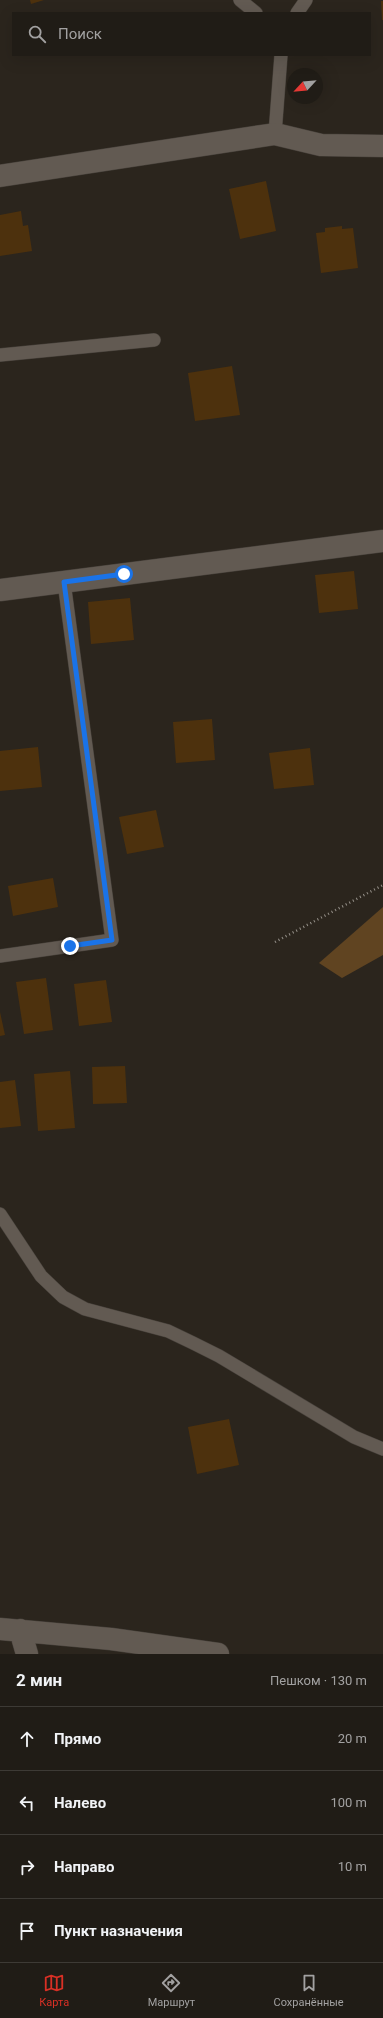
<!DOCTYPE html>
<html lang="ru">
<head>
<meta charset="utf-8">
<style>
	:root { --surface:#201c16; --page:#28251f; --text:#f1f3f6; --muted:#a2a1a1; --line:#3d3a35; --accent:#d93025 }
	body { margin:0; font-family:Roboto,sans-serif; background:var(--page); color:var(--text) }
	.compass { position:absolute; left:287px; top:68px; width:36px; height:36px; border-radius:50%; background:var(--surface); box-shadow:0 4px 16px #0002; rotate:244deg }
	.stop { position:absolute; width:12px; height:12px; margin:-9px; border:3px solid #1a73e8; border-radius:50%; background:#fff }
	.stop.end { background:#1a73e8; border-color:#fff; box-shadow:0 1px 4px #0008 }
	.list { margin:0; padding:0; list-style:none }
	h2 { display:flex; justify-content:space-between; align-items:center; height:52px; margin:0; padding:0 16px; font-size:17px }
	h2 small { font-size:13px; font-weight:400; color:var(--muted) }
	.list li { display:grid; grid-template-columns:26px 1fr auto; gap:12px; align-items:center; box-sizing:border-box; height:64px; padding:0 16px; border-top:1px solid var(--line) }
	.list b { display:block; font-size:15px; white-space:nowrap }
	.list em { font-size:13px; font-style:normal; color:var(--muted) }
	.icon { flex:none; width:22px; height:22px; fill:none; stroke:currentColor; stroke-width:2; stroke-linecap:round; stroke-linejoin:round }
	.map { position:relative; flex:none; width:383px; height:1654px; overflow:hidden }
	.search { position:absolute; background:var(--surface); box-shadow:0 4px 16px #0002; left:12px; right:12px; top:12px; height:44px; display:flex; align-items:center; gap:10px; box-sizing:border-box; padding:0 14px; border-radius:0px; color:var(--muted); font-size:15px }
	.sheet { height:308px; background:var(--surface) }
	nav { display:flex; justify-content:space-around; align-items:center; box-sizing:border-box; height:56px; border-top:1px solid var(--line); background:var(--surface); font-size:11px; color:var(--muted) }
	nav a { display:grid; justify-items:center; gap:2px }
	nav .on { color:var(--accent) }
	.map>svg:first-child { display:block }
	.forest { fill:#604421 }
	.building { fill:#4d310d }
	.lines { fill:none; stroke-linecap:round; stroke-linejoin:round }
	.lane-casing { stroke:#46403a; stroke-width:14 }
	.street-casing { stroke:#46403a; stroke-width:23 }
	.path { stroke:#959089; stroke-width:2.5; stroke-dasharray:1 3; stroke-linecap:butt }
	.lane { stroke:#625a52; stroke-width:13 }
	.street { stroke:#625a52; stroke-width:22 }
	.route { stroke:#1a73e8; stroke-width:5 }
</style>
</head>
<body>
<div class="map">
<svg width="383" height="1654" viewBox="0 0 383 1654">
	<rect width="100%" height="100%" fill="#2b251d"/>
	<path class="forest" d="M383 907V955L342 978 319 963Z"/>
	<path class="building" d="M30 0H44L31 4Z
		M381 1H383V20H382Z
		M266 181 276 231 240 239 229 189Z
		M21 211 23 226 28 225 32 251 0 256V215Z
		M342 226V229L353 228 358 268 321 273 316 233 325 232V228Z
		M232 366 240 415 195 421 188 373Z
		M354 571 358 609 319 613 315 575Z
		M130 598 134 640 91 644 88 602Z
		M212 719 215 760 176 763 173 722Z
		M38 747 42 787 0 791V751Z
		M310 748 314 785 274 789 269 753Z
		M156 810 164 847 127 854 119 817Z
		M53 878 58 907 13 916 8 886Z
		M46 978 53 1030 24 1034 16 982Z
		M106 980 112 1022 79 1026 74 984Z
		M0 1012 5 1035 0 1036Z
		M125 1066 127 1103 93 1104 92 1067Z
		M70 1071 75 1128 38 1131 34 1074Z
		M15 1080 21 1126 0 1128V1082Z
		M229 1419 239 1465 197 1474 188 1427Z"/>
	<g class="lines">
		<defs>
			<path id="lane" d="M240 0 256 13
				M297 13 306 0
				M275 134 281 55
				M0 355 154 340
				M0 956 112 940 64 582
				M0 1214 41 1276 63 1297 85 1309 168 1331 193 1343 219 1356 354 1437 383 1449"/>
			<path id="street" d="M0 176 275 134 321 145 383 146
				M0 590 383 541
				M0 1629 111 1639 218 1654
				M20 1630 27 1654"/>
		</defs>
		<use href="#lane" class="lane-casing"/>
		<use href="#street" class="street-casing"/>
		<path class="path" d="M275 942 383 885"/>
		<use href="#lane" class="lane"/>
		<use href="#street" class="street"/>
	</g>
	<g class="lines">
		<path class="route" d="M70 946 112 940 64 582 124 574"/>
	</g>
</svg>
<svg class="compass" viewBox="-18 -18 36 36"><path d="M0-13l5 13h-10z" fill="#e53935"/><path d="M0 13l5-13h-10z" fill="#a2a1a1"/></svg>
<div class="stop" style="left:124px;top:574px"></div>
<div class="stop end" style="left:70px;top:946px"></div>
<div class="search"><svg class="icon" aria-label="search" viewBox="0 0 24 24"><circle cx="10" cy="10" r="6"/><path d="M15 15l6 6"/></svg>Поиск</div>
</div>
<section class="sheet">
<h2>2 мин<small>Пешком · 130 m</small></h2>
<ul class="list">
<li><svg class="icon" aria-label="ahead" viewBox="0 0 24 24"><path d="M12 20V5M6 11l6-6 6 6"/></svg><div><b>Прямо</b></div><em>20 m</em></li>
<li><svg class="icon" aria-label="left" viewBox="0 0 24 24"><path d="M17 20v-9H6M10 6l-5 5 5 5"/></svg><div><b>Налево</b></div><em>100 m</em></li>
<li><svg class="icon" aria-label="right" viewBox="0 0 24 24"><path d="M7 20v-9h11M14 6l5 5-5 5"/></svg><div><b>Направо</b></div><em>10 m</em></li>
<li><svg class="icon" aria-label="arrive" viewBox="0 0 24 24"><path d="M6 21V4h12l-3 4 3 4H6"/></svg><div><b>Пункт назначения</b></div></li>
</ul>
</section>
<nav>
<a class="on"><svg class="icon" aria-label="map" viewBox="0 0 24 24"><path d="M3 6l6-2 6 2 6-2v14l-6 2-6-2-6 2zM9 4v14M15 6v14"/></svg>Карта</a>
<a><svg class="icon" aria-label="directions" viewBox="0 0 24 24"><path d="M12 3l9 9-9 9-9-9zM9 14v-3h6M13 9l2 2-2 2"/></svg>Маршрут</a>
<a><svg class="icon" aria-label="saved" viewBox="0 0 24 24"><path d="M7 4h10v16l-5-4-5 4z"/></svg>Сохранённые</a>
</nav>
</body>
</html>
